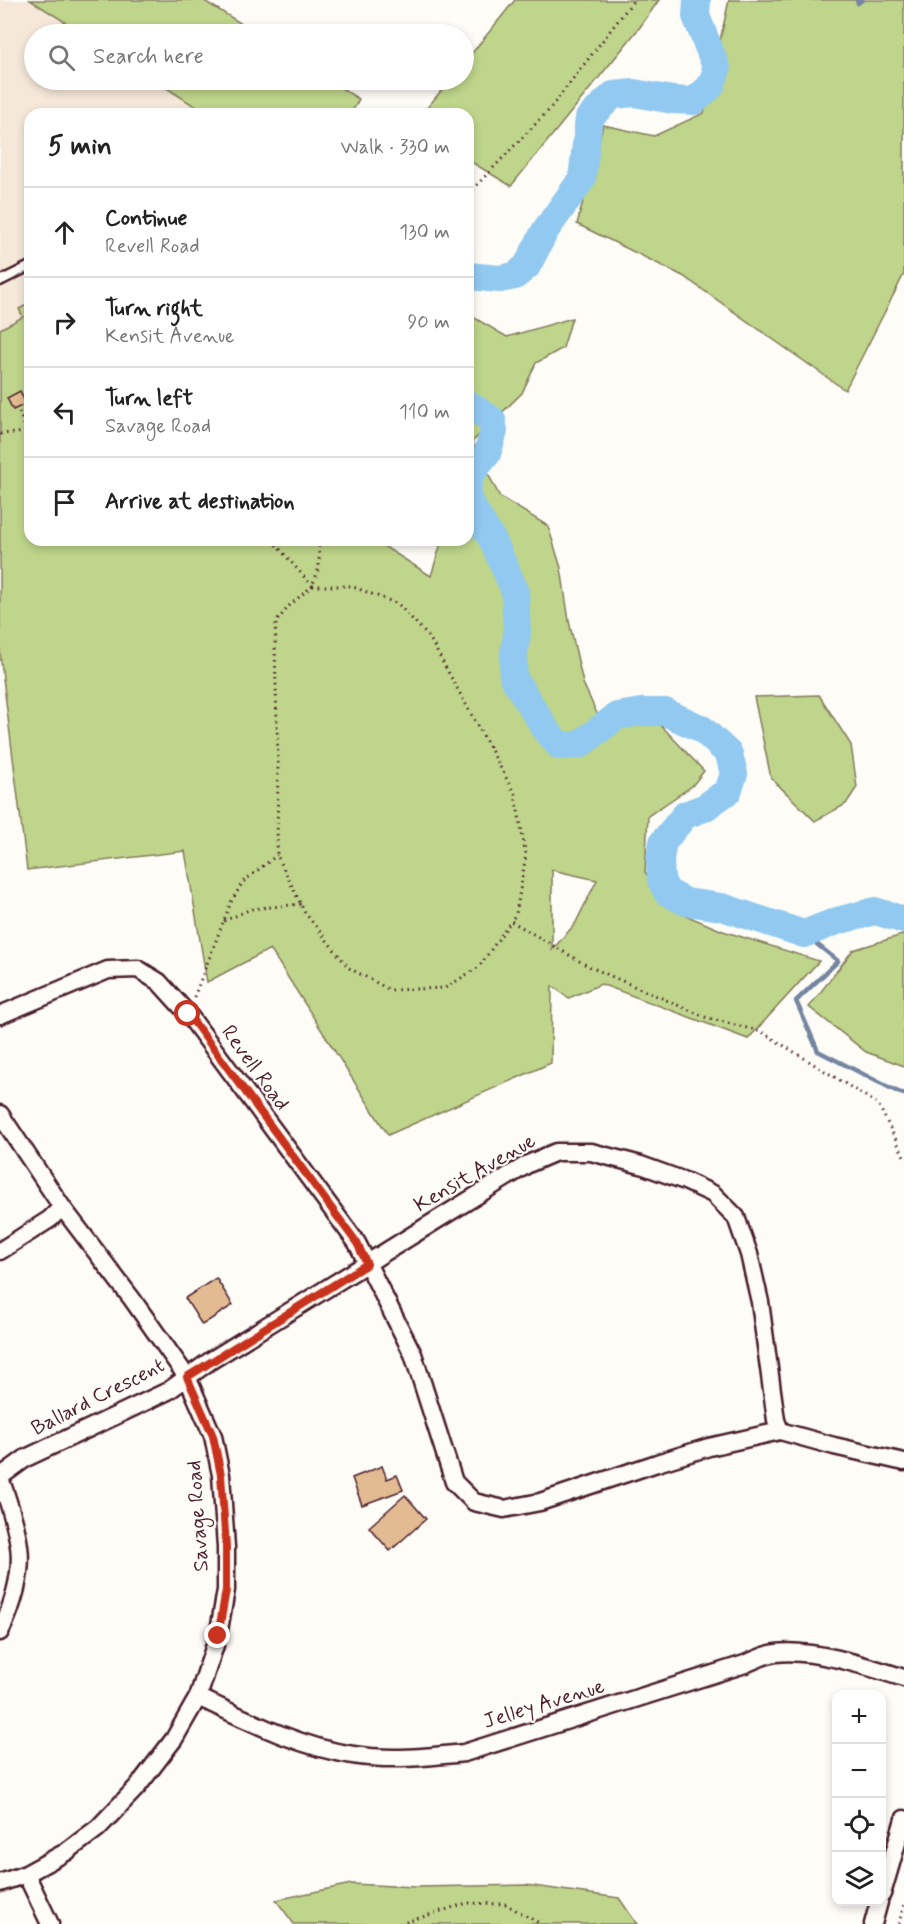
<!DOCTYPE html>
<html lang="en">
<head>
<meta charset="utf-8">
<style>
	:root { --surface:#fff; --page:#f6f6f6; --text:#222; --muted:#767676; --line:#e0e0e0 }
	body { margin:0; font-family:Mynerve,sans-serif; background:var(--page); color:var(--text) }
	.controls { position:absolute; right:18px; bottom:18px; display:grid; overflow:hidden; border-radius:12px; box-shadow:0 3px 9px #0003 }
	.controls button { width:54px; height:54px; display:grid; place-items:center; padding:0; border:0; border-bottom:2px solid var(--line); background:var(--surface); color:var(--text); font:30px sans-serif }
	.stop { position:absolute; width:18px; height:18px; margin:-14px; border:4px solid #c8321e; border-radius:50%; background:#fff }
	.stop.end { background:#c8321e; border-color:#fff; box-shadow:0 2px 6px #0008 }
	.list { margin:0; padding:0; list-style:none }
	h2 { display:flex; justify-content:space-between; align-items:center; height:78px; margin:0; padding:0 24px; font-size:26px }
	h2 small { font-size:20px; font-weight:400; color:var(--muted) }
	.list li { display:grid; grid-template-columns:39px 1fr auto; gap:18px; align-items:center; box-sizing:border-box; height:90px; padding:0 24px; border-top:2px solid var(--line) }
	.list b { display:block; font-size:22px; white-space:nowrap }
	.list p { margin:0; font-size:20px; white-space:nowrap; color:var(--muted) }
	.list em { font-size:20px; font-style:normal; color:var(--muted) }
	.icon { flex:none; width:33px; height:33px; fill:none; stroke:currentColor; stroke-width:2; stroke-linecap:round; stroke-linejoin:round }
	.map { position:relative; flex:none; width:904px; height:1924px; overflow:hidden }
	.search { position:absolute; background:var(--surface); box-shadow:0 3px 9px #0003; left:24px; top:24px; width:450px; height:66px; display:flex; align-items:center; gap:15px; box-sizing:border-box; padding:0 21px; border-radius:33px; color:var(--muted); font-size:22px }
	.panel { position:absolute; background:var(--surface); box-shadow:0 3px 9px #0003; left:24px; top:108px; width:450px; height:438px; border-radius:18px }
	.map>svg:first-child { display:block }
	.built { fill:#f5e8d9 }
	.green { fill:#bed58b; stroke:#847a5b; stroke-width:1.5; fill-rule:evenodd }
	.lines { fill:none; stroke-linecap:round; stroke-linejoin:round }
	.stream { stroke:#7585a1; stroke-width:4.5 }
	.river { stroke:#92c9f0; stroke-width:28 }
	.building { fill:#e3bb93; stroke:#4a1f2b; stroke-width:1.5 }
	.service-casing { stroke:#4a1f2b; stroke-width:13 }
	.minor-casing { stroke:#4a1f2b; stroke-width:21 }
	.path { stroke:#4a1f2b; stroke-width:3; stroke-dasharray:1.5 4.5; stroke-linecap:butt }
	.service { stroke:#fdfcf7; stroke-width:8 }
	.minor { stroke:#fdfcf7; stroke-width:16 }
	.route { stroke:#c8321e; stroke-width:8 }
	.labels { text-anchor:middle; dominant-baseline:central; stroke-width:4.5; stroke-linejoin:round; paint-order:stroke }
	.street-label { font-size:21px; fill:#4a1f2b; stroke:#fdfcf7 }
</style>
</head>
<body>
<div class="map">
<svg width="904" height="1924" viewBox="0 0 904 1924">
	<rect width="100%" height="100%" fill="#fdfcf7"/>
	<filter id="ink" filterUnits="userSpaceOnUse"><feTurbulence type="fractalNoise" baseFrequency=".0167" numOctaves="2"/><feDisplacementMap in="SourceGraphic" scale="12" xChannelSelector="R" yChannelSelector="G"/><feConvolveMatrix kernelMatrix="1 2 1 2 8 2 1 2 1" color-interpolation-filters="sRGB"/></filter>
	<g filter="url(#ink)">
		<path class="built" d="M0 0H30L84 34H34V80H154L207 114H30V313L0 329Z"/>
		<path class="green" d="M30 0H203L258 34H84Z
			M515 0H659L640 27 511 186 468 160V114H422L450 80H464V63Z
			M729 0H904V274L845 390 683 276 577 224 603 125 654 136 704 113Z
			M154 80H328L359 99 351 114H207Z
			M30 303V540H374L431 576 442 540H468V314L507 337 572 318 563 348 536 363 522 393 472 442 500 497 548 526 561 568 569 621 583 683 605 731 656 720 704 771 692 786 648 816 645 872 673 910 723 931 819 961 748 1039 601 984 569 998 552 986 551 1063 388 1135 270 949 207 982 185 851 27 870 0 654V329L23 317 19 309ZM552 870 597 880 575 924 552 950Z
			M819 695 851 745 857 787 846 804 815 821 771 778 754 697Z
			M902 935 904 936V1066L866 1052 809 1007 853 950Z
			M351 1884 415 1887 526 1885 619 1898 637 1924H294L276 1900Z"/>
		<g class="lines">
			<path class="stream" d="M857 0 858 3 862 0
				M804 934 838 961 796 1001 818 1051 898 1092 904 1094"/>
			<path class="river" d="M468 276 500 279 515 276 527 266 545 231 582 179 589 118 613 95 634 93 673 100 694 101 711 86 717 69 696 16 697 0
				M468 404 492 420 494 431 487 454 472 472 468 485
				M468 494 469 502 493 541 515 591 517 634 514 653 513 677 548 733 560 746 579 745 617 716 641 712H665L702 729 729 754 734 774 728 791 704 808 685 815 663 842 660 859 661 880 667 892 686 902 722 907 804 934 837 921 875 911 904 920"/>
		</g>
		<path class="building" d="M20 391 26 404 13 410 7 398Z
			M216 1278 233 1305 202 1325 185 1298Z
			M382 1466 387 1479 397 1475 403 1490 362 1505 352 1478Z
			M405 1495 426 1519 390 1551 369 1527Z"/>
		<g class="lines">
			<defs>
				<path id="service" d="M0 281 30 266"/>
				<path id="minor" d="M0 1015 108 970 138 969 159 982 188 1014 357 1243 413 1354 454 1482 474 1502 504 1509 540 1502 657 1463 709 1447 780 1431 834 1446 904 1462
					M0 1114 62 1207 132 1299 187 1377 213 1436 221 1475 226 1547V1590L218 1636 198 1697 174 1739 138 1786 98 1828 66 1852 26 1874 0 1883
					M0 1251 50 1219 62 1207
					M0 1477 26 1458 168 1391 210 1361 440 1218 528 1164 556 1152H591L641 1165 685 1181 713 1194 736 1217 749 1254 760 1302 776 1420 780 1431
					M0 1478C8 1500 16 1523 19 1546 23 1574 12 1608 0 1632
					M198 1697C247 1720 299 1747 353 1755 390 1761 427 1757 464 1753L745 1664C755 1660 766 1654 776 1653 812 1648 869 1667 904 1678
					M26 1874 50 1924
					M882 1894 904 1819
					M873 1924 879 1902"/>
			</defs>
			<use href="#service" class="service-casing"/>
			<use href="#minor" class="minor-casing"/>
			<path class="path" d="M468 194 548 111 634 0
				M19 412 27 432
				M0 434 30 432
				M272 540 312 586 289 606 276 622 275 645 278 762 277 855 305 913 349 968 390 990 445 988 479 967 511 921
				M319 540V568L312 586H351L398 604 429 637 515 794 526 855 516 914 511 921 588 966 705 1017 762 1032 878 1104 904 1156
				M224 921 251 909 301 904
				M194 997 231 902 243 882 277 855
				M400 1924 467 1903 505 1904 541 1924
				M899 1924 904 1904"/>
			<use href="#service" class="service"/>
			<use href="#minor" class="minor"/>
		</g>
	</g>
	<g class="lines" filter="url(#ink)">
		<path class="route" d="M188 1014 357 1243 367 1264 187 1377 213 1436 221 1475 226 1547V1590L218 1636"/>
	</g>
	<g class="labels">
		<g class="street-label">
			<text transform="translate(255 1068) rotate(54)">Revell Road</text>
			<text transform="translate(475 1173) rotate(-30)">Kensit Avenue</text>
			<text transform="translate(98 1397) rotate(-27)">Ballard Crescent</text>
			<text transform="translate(198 1516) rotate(-94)">Savage Road</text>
			<text transform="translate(544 1704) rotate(-17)">Jelley Avenue</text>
		</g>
	</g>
</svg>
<div class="controls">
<button>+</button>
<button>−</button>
<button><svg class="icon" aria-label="locate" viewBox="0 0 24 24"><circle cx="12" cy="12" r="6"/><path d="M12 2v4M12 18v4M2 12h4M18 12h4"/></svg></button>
<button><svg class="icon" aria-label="layers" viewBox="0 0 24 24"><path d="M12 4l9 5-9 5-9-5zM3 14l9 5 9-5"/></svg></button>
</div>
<div class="stop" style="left:188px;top:1014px"></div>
<div class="stop end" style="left:218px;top:1636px"></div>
<div class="search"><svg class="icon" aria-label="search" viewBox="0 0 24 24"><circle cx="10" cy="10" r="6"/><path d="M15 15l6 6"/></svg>Search here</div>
<section class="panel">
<h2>5 min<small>Walk · 330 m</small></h2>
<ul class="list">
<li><svg class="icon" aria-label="ahead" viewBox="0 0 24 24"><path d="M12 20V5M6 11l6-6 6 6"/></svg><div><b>Continue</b><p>Revell Road</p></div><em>130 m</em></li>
<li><svg class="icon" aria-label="right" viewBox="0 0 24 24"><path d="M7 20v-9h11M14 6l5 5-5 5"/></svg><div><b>Turn right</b><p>Kensit Avenue</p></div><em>90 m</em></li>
<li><svg class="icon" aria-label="left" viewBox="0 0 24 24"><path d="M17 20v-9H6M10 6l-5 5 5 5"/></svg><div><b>Turn left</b><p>Savage Road</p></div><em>110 m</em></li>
<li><svg class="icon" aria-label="arrive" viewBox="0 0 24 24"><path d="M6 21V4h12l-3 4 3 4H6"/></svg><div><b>Arrive at destination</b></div></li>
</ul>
</section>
</div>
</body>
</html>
